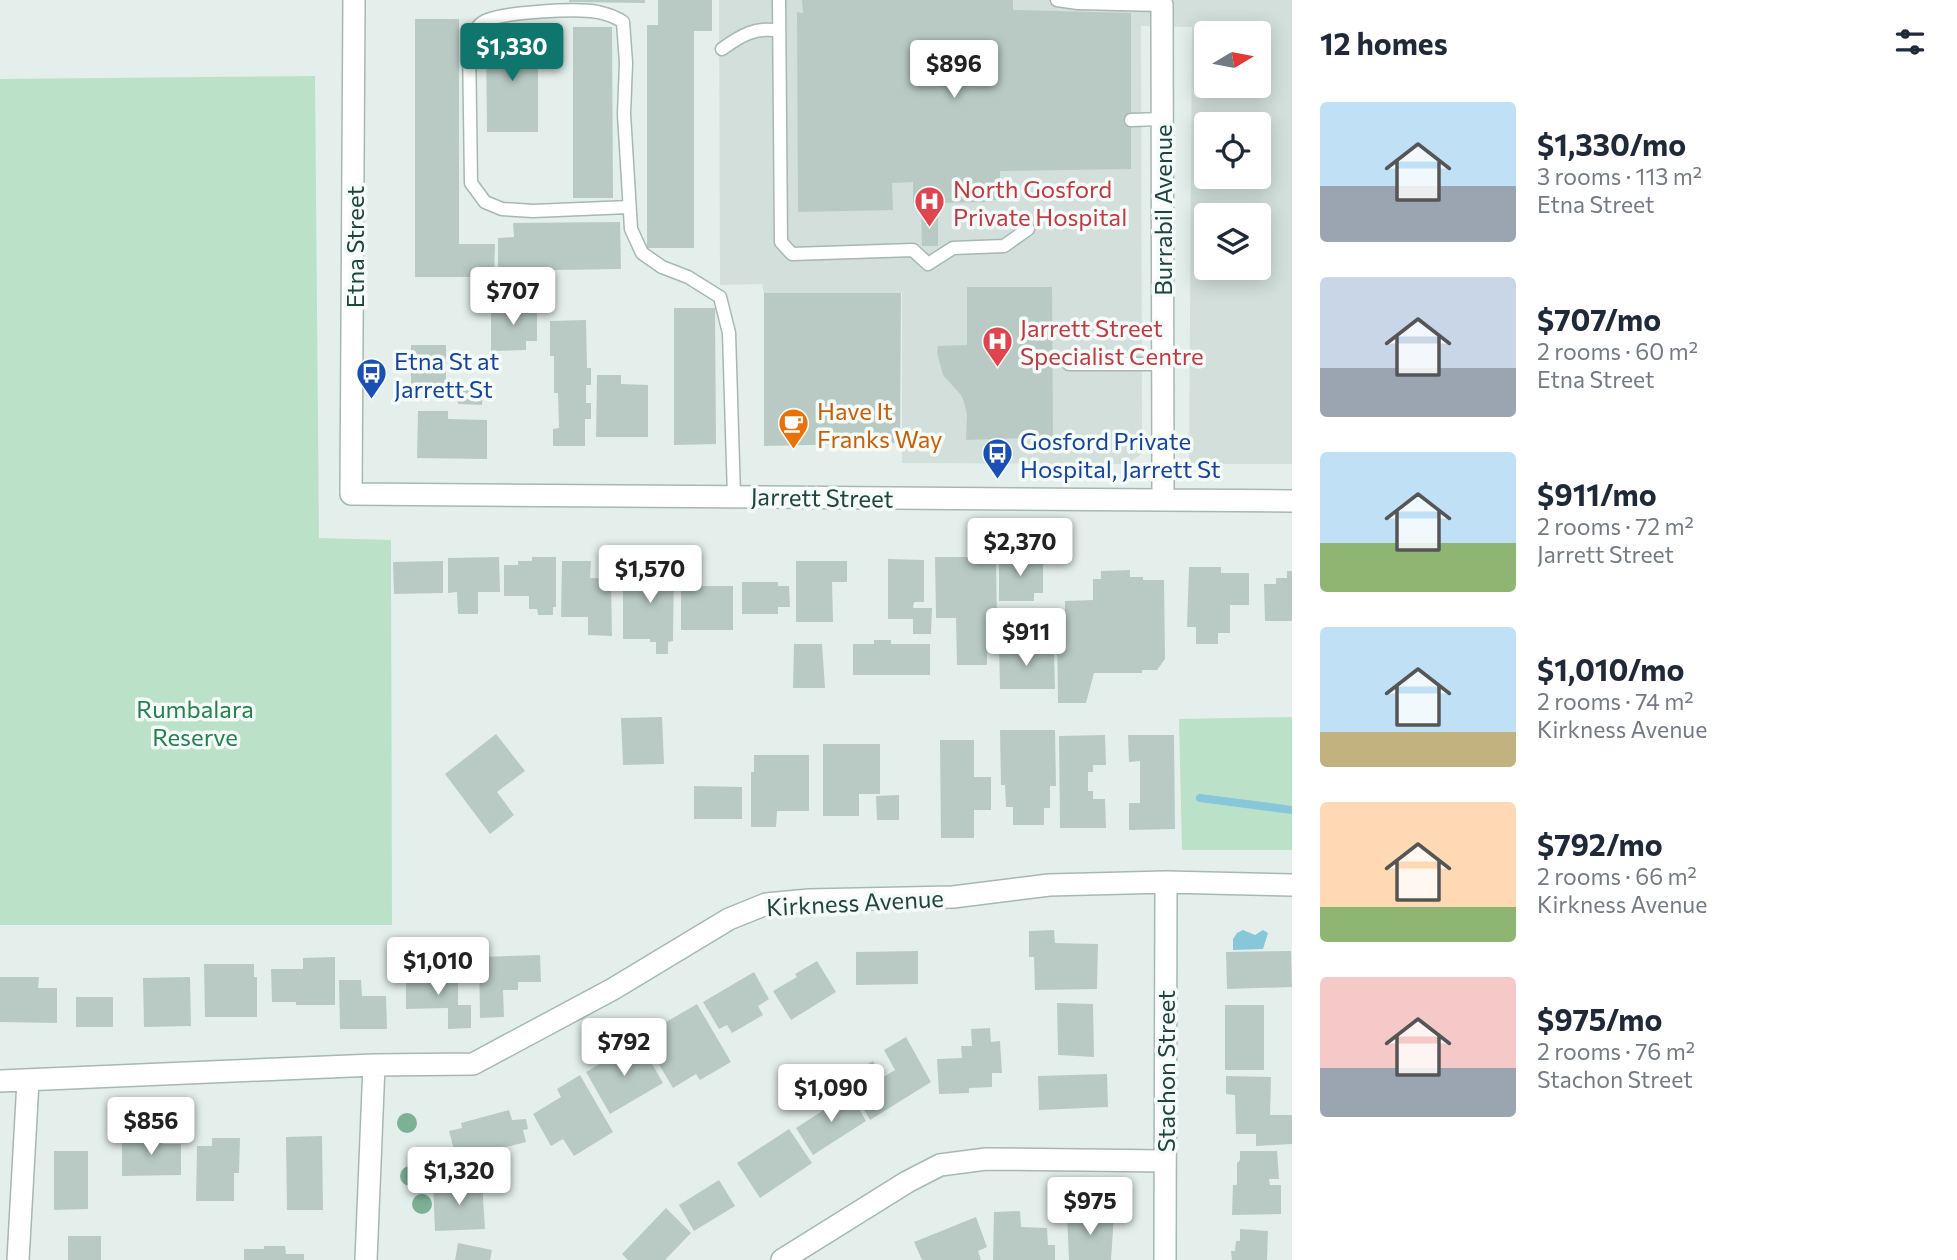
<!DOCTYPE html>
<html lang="en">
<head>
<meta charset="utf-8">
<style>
  :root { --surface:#fff; --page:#f6f6f7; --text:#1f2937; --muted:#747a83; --accent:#0f766e }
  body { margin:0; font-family:Commissioner,sans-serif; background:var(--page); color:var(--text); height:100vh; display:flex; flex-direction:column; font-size:26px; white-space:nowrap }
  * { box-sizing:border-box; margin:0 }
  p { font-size:23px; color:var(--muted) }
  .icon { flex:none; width:38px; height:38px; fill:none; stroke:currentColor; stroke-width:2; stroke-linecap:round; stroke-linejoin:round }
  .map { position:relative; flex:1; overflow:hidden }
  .panel { display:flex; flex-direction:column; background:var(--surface); width:665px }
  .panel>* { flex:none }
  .needle { width:46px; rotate:80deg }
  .buttons { position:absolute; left:1194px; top:21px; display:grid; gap:14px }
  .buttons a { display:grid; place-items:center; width:77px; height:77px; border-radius:7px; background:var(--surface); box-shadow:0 4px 18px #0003; font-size:35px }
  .price { position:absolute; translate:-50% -60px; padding:0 16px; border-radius:7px; background:#fff; color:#222; font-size:23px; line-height:46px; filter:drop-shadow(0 2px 4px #0008) }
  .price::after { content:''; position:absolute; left:50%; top:42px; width:21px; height:16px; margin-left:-10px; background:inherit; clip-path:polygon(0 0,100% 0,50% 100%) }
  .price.current { background:var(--accent); color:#fff }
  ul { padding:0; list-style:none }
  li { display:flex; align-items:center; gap:21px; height:175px; padding:0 28px }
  li span { display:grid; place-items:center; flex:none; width:196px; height:140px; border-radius:7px; color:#555 }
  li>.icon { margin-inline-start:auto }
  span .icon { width:84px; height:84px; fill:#fffc; stroke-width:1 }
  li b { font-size:30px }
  h2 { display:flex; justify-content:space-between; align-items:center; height:84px; padding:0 28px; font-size:30px }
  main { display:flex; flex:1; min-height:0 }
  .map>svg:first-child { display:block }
</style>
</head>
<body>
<main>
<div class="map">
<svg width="1292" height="1260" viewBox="0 0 1292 1260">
  <rect width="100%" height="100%" fill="#e4efeb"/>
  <path fill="#d2dfda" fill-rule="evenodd" d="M719,0h573v464h-103l3,-437 -51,-1 1,428 -16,10 -224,-1v-170h-138l-2,-9 -42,1zM1206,33h52v53h-52zM1206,124h52v53h-52zM1206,215h52v53h-52z"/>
  <path fill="#bbe2c8" d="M315,76l4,462 72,2 1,385h-392v-846z
    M1292,717v133h-110l-3,-131z"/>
  <path fill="#86c7da" d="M1243,930l12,5 8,-5 5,3 -5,16 -30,1v-11l4,-6z"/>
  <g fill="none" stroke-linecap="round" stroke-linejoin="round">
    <path stroke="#86c7da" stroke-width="8" d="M1200,798l92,12"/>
  </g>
  <path fill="#b9cac4" d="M569,0h76v3l-76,-1z
    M658,0h54v31h-18v217h-47v-223h11z
    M802,0h211v10l118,3v156l-131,2v29h-8v2l-54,1v43h-16l-1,-43h-8v-21l-21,1 1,27 -95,2 -1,-200 6,1z
    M415,19h44v225h36l-1,33h-79z
    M573,27h39l1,171h-40z
    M486,35h52v97h-51z
    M620,222l1,47 -123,2v-33l16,-1 -1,-14z
    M967,287h85l1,150 -87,3 1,-25 -3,-13 -3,-7 -18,-20 -6,-22 1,-7 29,-1z
    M764,293h137l-1,150 -136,3z
    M537,305v36h-11v9l-35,1v-45z
    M674,308h41l1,136 -42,1z
    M586,320l1,48h4v17h-5v18h5v16h-6v27h-32v-17l6,-1 -1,-35h-4v-37h-4v-35z
    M411,345h35v49h-35z
    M597,375h24v9l27,1v52h-52z
    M459,390l24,1 -1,14 -24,-1z
    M418,411h30v8l39,1v39l-70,-1z
    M999,556h44v37h-9v8h-35z
    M499,557l1,35h-22v22h-20l-1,-22 -9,1v-35z
    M532,557h24v50h-3v8h-15l-1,-6h-8v-13h-25v-31h14v-4h14z
    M935,557h35v4l26,-1 1,66h-10v39h-30l-1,-47h-20z
    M888,559l36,1v42h-10l-1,6h19l-1,26h-18v-15h-25z
    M647,560h27l-1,81 -5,1v12h-12v-12h-6v-3h-27v-60l13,1v-10l11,1z
    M443,561v32l-49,1 -1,-32z
    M562,561h29l-1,17 21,1 1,57 -24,-1v-18h-27z
    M796,561h51v21h-15l1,40h-37z
    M1189,567h32v6h28v32h-19v28h-12v11h-22v-17h-9z
    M1130,570v7h13v3h21l1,79 -8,11h-15v3h-48l-8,30h-28l-1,-76h8v-26l28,-1v-21h8v-8z
    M1287,571h5v50h-27l-1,-37h12v-6h11z
    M742,582h36v4h11l1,21h-12v7h-36z
    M681,586h52v44h-52z
    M874,640h17v4h39v31h-77v-31h21z
    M794,644h28l3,44h-32z
    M999,644l34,1v6h9v3h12l1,35h-55z
    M662,717l2,47 -41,1 -2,-47z
    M1000,730h55l1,56h-6v22h-6v17h-31v-18h-7l-1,-22h-4z
    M496,734l29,37 -28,21 17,23 -24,19 -45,-60z
    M1105,735l1,30h-13v7h-5v19h5v8h12l1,29h-46l-1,-92z
    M1128,735h46l1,94 -46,1v-27h11v-42l-11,1z
    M940,740h34v37h17v33h-17v28h-33z
    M823,744h57v50h-21v22h-36z
    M754,755h55v56h-32l-1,16h-25v-55h3z
    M694,786l48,1v32h-48z
    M899,795v25h-22l-1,-24z
    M1054,930l1,13 43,1 -1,45 -62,1 -1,-33h-5v-26z
    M918,951v33l-62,1v-33z
    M1291,951l1,36 -65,2 -1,-37z
    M540,955l1,27h-23v8h-15l1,27 -24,1 -1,-61z
    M335,957v48h-39v-3h-24l-1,-33h32v-11z
    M817,961l19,31 -45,28 -18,-29 24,-14 -2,-3z
    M204,964h50v13h3v40h-52z
    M754,972l15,27 -11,7 5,9 -31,18 -5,-8 -8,4 -16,-27z
    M406,974h52v31h13v23l-23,1v-21l-42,1z
    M0,977h39l-1,11h19v35l-57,-1z
    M190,977l1,49 -47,1 -1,-49z
    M339,980h22l1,16h24l1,33h-47z
    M76,997h37v30h-37z
    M1057,1003l36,1 1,53 -36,-2z
    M697,1004l34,58 -31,18 -4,-6 -23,14 -31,-52z
    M1225,1005h39v65h-39z
    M990,1028l1,14 9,-1 2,32h-10v14l-23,1v5l-30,1 -2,-35 25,-1 -1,-12h11l-1,-17z
    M906,1037l25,45 -61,38 -25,-43 28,-16 9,17 13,-8 -11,-20z
    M639,1041l24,42 -53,31 -24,-42z
    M1107,1074l1,33 -69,3 -1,-34z
    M580,1075l33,57 -39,24 -11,-17 -12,7 -18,-32 28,-17 -4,-8z
    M1226,1076l45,1 -1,38h22v29l-36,2v-12h-20l-1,-39 -9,-1z
    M850,1093l16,28 -53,34 -17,-27z
    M509,1110l3,10 14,-1 2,10 -5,1 3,12 -58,15 -1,-3 -11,3 -7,-26 13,-3 -1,-5z
    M789,1129l23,34 -52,35 -23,-35z
    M162,1133v11h19v31l-59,1v-33h16v-9z
    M322,1136l1,74h-36l-1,-73z
    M212,1138h28l-1,35h-5v28h-38l1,-55h15z
    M54,1151h34v58l-34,1z
    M1240,1151h37l2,28h-10l1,6h11v29l-49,1 1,-30h4v-22l3,-3z
    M719,1180l16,26 -41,25 -15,-26z
    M482,1182l3,47 -50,2 -2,-47z
    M666,1208l25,25 -26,27h-37l-6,-6z
    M1020,1211l1,16 26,1 1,17h7v15h-62l1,-48z
    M1114,1215l-3,45h-42l-2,-44z
    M976,1217l11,30 -9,4 3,9h-59l-8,-18z
    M1240,1229l28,2 -1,29h-35l-1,-9h4l1,-10h4z
    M68,1236h33v24h-33z
    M458,1243l34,7 -2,10h-35z
    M264,1246h21l1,8h18v6h-60v-11h20z"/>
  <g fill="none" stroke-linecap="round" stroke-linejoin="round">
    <defs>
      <path id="service" d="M779,0l2,242 11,12 121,-4 15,14 25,-16 51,-2 24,-17
        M1057,0l21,3 84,2v-5
        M722,49c18,-13 34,-23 57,-18
        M1131,120l31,-1
        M629,207l-96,4 -31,-2 -17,-7 -14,-19 -2,-141c4,-8 8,-17 16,-21 18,-9 92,-13 113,-9 9,2 18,5 25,10l3,41 -2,51 7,115 11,24 20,14 26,10 32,20 9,36 5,163
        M1069,364h94"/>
      <path id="minor" d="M354,0l-3,494 941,7
        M1162,5l1,495
        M0,1081l374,-16 99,-1 140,-75 116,-70 37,-15 43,-4 144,-3 96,-12 117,-3 126,3
        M18,1260l10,-179
        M366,1260l8,-195
        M782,1260l125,-78 33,-17 46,-6 179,2
        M1165,1260l1,-378"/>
    </defs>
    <use href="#service" stroke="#a6b8b3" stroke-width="15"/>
    <use href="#minor" stroke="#a6b8b3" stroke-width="24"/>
    <use href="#service" stroke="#fff" stroke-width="12"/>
    <use href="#minor" stroke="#fff" stroke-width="21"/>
  </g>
  <g fill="#7cb195">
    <circle cx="407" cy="1123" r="10"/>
    <circle cx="410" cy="1176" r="10"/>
    <circle cx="422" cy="1204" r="10"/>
  </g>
  <defs>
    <symbol id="hospital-pin" viewBox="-11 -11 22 30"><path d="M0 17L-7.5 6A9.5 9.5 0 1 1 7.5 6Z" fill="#e0444e" stroke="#f5fbf8"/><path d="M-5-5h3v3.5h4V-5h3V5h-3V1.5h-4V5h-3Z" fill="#fff"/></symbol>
    <symbol id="bus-pin" viewBox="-11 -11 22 30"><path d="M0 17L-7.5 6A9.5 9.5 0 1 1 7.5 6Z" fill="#1a4fb4" stroke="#f5fbf8"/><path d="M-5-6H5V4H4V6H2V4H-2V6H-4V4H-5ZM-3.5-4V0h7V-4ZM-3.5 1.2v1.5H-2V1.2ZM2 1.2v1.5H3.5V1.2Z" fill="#fff"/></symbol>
    <symbol id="cafe-pin" viewBox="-11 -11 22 30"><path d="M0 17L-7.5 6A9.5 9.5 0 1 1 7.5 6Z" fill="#e8710a" stroke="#f5fbf8"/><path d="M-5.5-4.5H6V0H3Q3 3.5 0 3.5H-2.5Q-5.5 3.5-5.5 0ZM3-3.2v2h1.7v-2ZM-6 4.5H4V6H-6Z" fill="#fff"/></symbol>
  </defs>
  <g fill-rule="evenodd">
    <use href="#hospital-pin" x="912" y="184" width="35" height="47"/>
    <use href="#hospital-pin" x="980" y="324" width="35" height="47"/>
    <use href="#bus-pin" x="354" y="356" width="35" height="47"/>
    <use href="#cafe-pin" x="776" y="406" width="35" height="47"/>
    <use href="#bus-pin" x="980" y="436" width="35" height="47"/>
  </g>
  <g text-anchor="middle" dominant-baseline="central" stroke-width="7" stroke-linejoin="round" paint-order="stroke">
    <g font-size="24" fill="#be3a42" stroke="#f5fbf8" text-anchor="start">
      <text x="953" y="188">North Gosford<tspan x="953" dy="28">Private Hospital</tspan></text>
      <text x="1020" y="327">Jarrett Street<tspan x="1020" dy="28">Specialist Centre</tspan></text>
    </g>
    <g font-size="24" fill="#21433d" stroke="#f5fbf8">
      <text transform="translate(1162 210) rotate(-90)">Burrabil Avenue</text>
      <text transform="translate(354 247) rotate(-90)">Etna Street</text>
      <text transform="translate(822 497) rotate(1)">Jarrett Street</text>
      <text transform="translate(855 902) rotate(-3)">Kirkness Avenue</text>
      <text transform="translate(1165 1071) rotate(-90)">Stachon Street</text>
    </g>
    <g font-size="24" fill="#164399" stroke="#f5fbf8" text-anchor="start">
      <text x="394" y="360">Etna St at<tspan x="394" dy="28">Jarrett St</tspan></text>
      <text x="1020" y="440">Gosford Private<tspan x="1020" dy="28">Hospital, Jarrett St</tspan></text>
    </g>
    <g font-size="24" fill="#c56008" stroke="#f5fbf8" text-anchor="start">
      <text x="817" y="410">Have It<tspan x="817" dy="28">Franks Way</tspan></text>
    </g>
    <g font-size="24" fill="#267f4f" stroke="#f5fbf8">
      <text x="195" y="708">Rumbalara<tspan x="195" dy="28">Reserve</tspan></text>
    </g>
  </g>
</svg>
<div class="buttons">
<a><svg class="needle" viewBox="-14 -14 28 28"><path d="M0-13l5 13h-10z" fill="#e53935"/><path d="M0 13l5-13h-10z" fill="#747a83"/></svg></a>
<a><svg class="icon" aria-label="locate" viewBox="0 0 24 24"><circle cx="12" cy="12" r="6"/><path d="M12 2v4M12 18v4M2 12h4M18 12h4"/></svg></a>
<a><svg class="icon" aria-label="layers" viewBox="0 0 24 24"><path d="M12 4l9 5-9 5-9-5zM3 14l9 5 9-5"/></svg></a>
</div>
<b class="price current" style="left:512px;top:83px">$1,330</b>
<b class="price" style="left:954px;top:100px">$896</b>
<b class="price" style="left:513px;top:327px">$707</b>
<b class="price" style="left:1020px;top:578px">$2,370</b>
<b class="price" style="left:650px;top:605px">$1,570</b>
<b class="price" style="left:1026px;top:668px">$911</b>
<b class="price" style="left:438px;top:997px">$1,010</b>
<b class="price" style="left:624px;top:1078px">$792</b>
<b class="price" style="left:831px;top:1124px">$1,090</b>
<b class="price" style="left:151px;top:1157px">$856</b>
<b class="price" style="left:459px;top:1207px">$1,320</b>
<b class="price" style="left:1090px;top:1237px">$975</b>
</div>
<section class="panel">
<h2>12 homes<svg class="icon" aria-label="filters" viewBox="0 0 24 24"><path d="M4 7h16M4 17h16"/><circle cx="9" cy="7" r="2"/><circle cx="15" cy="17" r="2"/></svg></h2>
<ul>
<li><span style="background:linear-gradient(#bfe0f5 60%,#9aa5b1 0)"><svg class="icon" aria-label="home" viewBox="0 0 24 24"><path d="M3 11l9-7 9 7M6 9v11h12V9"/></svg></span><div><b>$1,330/mo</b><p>3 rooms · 113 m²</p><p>Etna Street</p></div></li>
<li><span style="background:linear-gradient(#c9d6e8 65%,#9aa5b1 0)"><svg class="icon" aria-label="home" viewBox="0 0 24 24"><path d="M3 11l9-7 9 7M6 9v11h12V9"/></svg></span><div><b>$707/mo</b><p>2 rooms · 60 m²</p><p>Etna Street</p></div></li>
<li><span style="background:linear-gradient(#bfe0f5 65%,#8fb573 0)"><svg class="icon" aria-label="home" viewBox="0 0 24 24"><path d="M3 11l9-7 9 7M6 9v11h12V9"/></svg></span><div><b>$911/mo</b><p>2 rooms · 72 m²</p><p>Jarrett Street</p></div></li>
<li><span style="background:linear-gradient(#bfe0f5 75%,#c2b280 0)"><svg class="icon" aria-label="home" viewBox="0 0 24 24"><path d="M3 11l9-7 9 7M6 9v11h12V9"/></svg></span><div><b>$1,010/mo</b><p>2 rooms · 74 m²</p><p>Kirkness Avenue</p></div></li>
<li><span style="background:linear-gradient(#ffd9b3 75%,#8fb573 0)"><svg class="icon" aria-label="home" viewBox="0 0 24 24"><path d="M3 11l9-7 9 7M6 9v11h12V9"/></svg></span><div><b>$792/mo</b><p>2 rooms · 66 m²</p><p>Kirkness Avenue</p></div></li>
<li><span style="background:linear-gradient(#f6c9c9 65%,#9aa5b1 0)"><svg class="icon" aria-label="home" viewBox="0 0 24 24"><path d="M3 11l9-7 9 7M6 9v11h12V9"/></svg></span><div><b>$975/mo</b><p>2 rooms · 76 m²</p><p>Stachon Street</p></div></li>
</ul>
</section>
</main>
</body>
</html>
